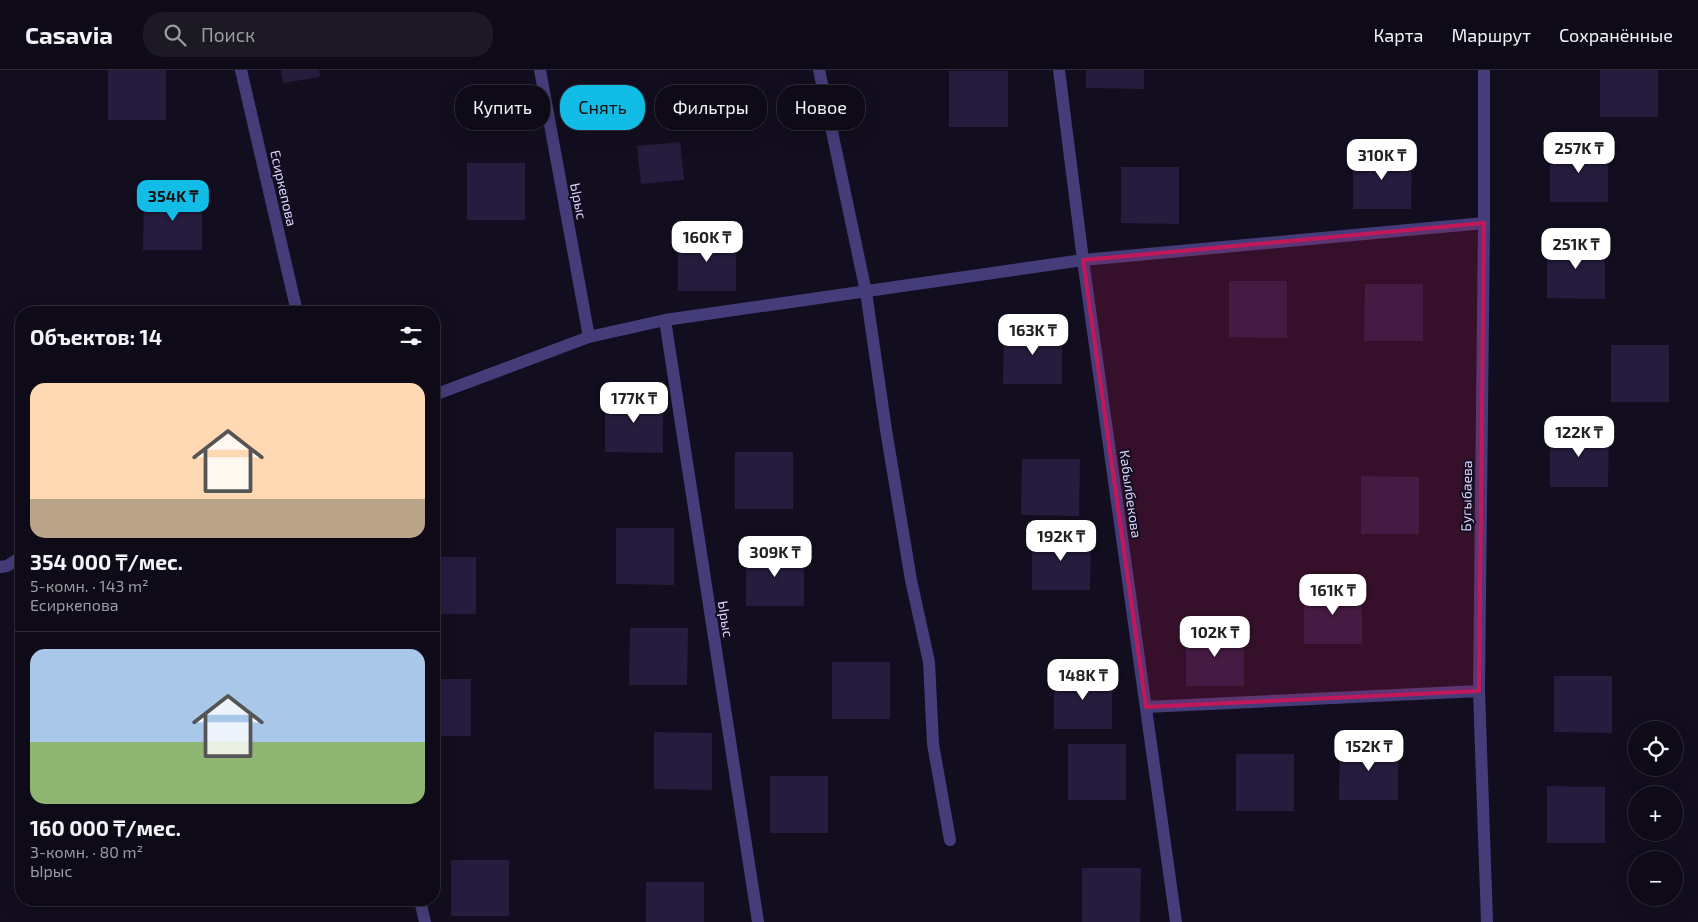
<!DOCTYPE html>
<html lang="ru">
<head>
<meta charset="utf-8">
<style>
  :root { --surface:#0e0a17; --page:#1c1824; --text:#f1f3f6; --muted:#9b9aa1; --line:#2e2b36; --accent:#11bde6 }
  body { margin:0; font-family:"Exo 2",sans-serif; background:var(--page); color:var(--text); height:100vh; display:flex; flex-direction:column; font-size:19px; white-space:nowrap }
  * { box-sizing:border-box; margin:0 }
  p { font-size:16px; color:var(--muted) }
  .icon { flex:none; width:28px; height:28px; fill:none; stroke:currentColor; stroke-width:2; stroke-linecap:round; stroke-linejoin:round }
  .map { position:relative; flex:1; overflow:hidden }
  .side { position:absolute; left:15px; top:236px; width:425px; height:600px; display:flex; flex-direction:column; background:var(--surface); border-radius:20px; box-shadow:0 5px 20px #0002,0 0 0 1px var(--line) }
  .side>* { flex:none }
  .guide { position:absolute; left:455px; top:15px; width:475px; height:45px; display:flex; gap:10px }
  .buttons { position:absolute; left:1628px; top:651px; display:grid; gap:10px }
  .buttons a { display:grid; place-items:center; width:55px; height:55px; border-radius:50%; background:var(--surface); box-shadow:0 5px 20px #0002,0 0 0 1px var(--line); font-size:25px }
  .price { position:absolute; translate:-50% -42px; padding:0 11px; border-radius:10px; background:#fff; color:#222; font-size:16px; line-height:32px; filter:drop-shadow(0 1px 2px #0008) }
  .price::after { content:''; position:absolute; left:50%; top:30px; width:15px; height:11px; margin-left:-8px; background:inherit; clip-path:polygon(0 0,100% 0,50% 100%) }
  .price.on { background:var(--accent); color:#111 }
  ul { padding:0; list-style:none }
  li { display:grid; align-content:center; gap:10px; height:265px; padding:0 15px }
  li+li { border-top:1px solid var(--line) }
  li span { display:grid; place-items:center; height:155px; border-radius:15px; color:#555 }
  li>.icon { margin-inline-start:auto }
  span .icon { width:90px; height:90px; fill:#fffc; stroke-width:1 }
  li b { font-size:21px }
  h2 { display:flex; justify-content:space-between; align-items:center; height:60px; padding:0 15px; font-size:21px }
  .pill { padding:0 18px; border-radius:20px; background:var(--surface); box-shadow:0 5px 20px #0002,0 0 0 1px var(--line); font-size:18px; line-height:45px }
  .pill.on { background:var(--accent); color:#111 }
  header { display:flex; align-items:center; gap:30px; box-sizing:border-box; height:70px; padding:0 25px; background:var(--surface); border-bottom:1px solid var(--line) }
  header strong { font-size:24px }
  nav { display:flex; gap:28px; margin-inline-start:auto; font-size:18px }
  .search { width:350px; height:45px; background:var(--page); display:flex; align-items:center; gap:12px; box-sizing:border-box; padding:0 18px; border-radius:20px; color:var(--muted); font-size:19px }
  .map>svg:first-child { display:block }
</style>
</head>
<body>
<header>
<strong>Casavia</strong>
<div class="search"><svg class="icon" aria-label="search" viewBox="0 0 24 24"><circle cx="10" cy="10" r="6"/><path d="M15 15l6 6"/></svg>Поиск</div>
<nav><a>Карта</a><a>Маршрут</a><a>Сохранённые</a></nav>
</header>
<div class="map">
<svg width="1698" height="852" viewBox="0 0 1698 852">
  <rect width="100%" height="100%" fill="#130e1f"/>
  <path fill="#261c3e" d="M108,0h58v50h-58z
    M281,0h38l1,7 -37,6z
    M1086,0h58v19l-58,-1z
    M1600,0h58v47h-58z
    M949,1h59v56h-59z
    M680,72l4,38 -43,4 -4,-38z
    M1550,75l58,1v56h-58z
    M1353,83h59l-1,56h-58z
    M467,93h58v57h-58z
    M1121,97h58v57l-58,-1z
    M144,123h58v57h-59z
    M678,164l58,1v56h-58z
    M1547,172h58v57l-58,-1z
    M1229,211h58v57l-58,-1z
    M1365,214h58v57h-59z
    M1004,257h58v57h-59z
    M1611,275h58v57h-58z
    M605,325l58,1v57l-58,-1z
    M1550,360h59l-1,57h-58z
    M735,382h58v57h-58z
    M1022,389h58l-1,57 -58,-1z
    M1361,406l58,1v57h-58z
    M616,458h58v57l-58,-1z
    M1032,464h59l-1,56h-58z
    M746,479h58v57h-58z
    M434,487h42v57h-42z
    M1304,517h58v57h-58z
    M630,558h58l-1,57h-58z
    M1186,560h58v56h-58z
    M832,592h58v57h-58z
    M1054,602h58v57h-58z
    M1554,606h58v57l-58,-1z
    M434,609h37v57h-37z
    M654,662l58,1v57l-58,-1z
    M1068,674h58v56h-58z
    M1340,674h58v56h-59z
    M1236,684h58v57h-58z
    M770,706h58v57h-58z
    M1547,716l58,1v56h-58z
    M451,790h58v56h-58z
    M1082,798h59l-1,54h-58z
    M646,812h58v40h-58z"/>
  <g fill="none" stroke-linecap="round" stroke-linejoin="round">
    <path stroke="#453d7a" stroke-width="12" d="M241,0l56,242
      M540,0l49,267
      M819,0l47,222 20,138 25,150 18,82 4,82 17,96
      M1059,0l24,190 93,662
      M1484,0v153l-5,468 8,231
      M665,250l93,602
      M434,325l155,-58 76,-17 418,-60 401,-37
      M0,497l7,-1 14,-9
      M1146,637l333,-16
      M420,830l5,22"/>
  </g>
  <path fill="#c2185b" fill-opacity="0.2" stroke="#c2185b" stroke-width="4" stroke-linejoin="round" d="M1484,153l-5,468 -333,16 -63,-447z"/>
  <g text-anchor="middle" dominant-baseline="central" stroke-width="4" stroke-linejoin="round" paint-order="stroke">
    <g font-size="14" fill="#d9d0fb" stroke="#130e1f">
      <text transform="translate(284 118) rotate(77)">Есиркепова</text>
      <text transform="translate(579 131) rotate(79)">Ырыс</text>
      <text transform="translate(1131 424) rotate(82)">Кабылбекова</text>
      <text transform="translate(1466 426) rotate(-89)">Бугыбаева</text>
      <text transform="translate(726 549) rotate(81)">Ырыс</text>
    </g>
  </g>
</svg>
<div class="buttons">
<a><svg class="icon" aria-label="locate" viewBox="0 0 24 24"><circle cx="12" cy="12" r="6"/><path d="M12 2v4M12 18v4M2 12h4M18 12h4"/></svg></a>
<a>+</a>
<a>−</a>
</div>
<b class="price" style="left:1579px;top:104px">257K ₸</b>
<b class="price" style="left:1382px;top:111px">310K ₸</b>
<b class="price on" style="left:173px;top:152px">354K ₸</b>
<b class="price" style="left:707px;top:193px">160K ₸</b>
<b class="price" style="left:1576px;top:200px">251K ₸</b>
<b class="price" style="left:1033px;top:286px">163K ₸</b>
<b class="price" style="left:634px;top:354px">177K ₸</b>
<b class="price" style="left:1579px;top:388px">122K ₸</b>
<b class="price" style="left:1061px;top:492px">192K ₸</b>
<b class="price" style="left:775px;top:508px">309K ₸</b>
<b class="price" style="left:1333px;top:546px">161K ₸</b>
<b class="price" style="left:1215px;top:588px">102K ₸</b>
<b class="price" style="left:1083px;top:631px">148K ₸</b>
<b class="price" style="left:1369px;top:702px">152K ₸</b>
<div class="guide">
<a class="pill">Купить</a>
<a class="pill on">Снять</a>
<a class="pill">Фильтры</a>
<a class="pill">Новое</a>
</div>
<section class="side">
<h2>Объектов: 14<svg class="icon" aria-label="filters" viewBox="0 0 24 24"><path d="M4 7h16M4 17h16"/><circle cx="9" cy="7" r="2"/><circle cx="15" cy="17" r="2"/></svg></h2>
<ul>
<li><span style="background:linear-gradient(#ffd9b3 75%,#b9a48a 0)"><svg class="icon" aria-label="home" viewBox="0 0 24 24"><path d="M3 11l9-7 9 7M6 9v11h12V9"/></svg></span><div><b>354 000 ₸/мес.</b><p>5-комн. · 143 m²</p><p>Есиркепова</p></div></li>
<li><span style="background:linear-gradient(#a9c7e8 60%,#8fb573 0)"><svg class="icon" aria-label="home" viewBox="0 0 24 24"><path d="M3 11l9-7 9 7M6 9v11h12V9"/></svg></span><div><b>160 000 ₸/мес.</b><p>3-комн. · 80 m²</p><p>Ырыс</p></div></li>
</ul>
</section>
</div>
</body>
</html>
